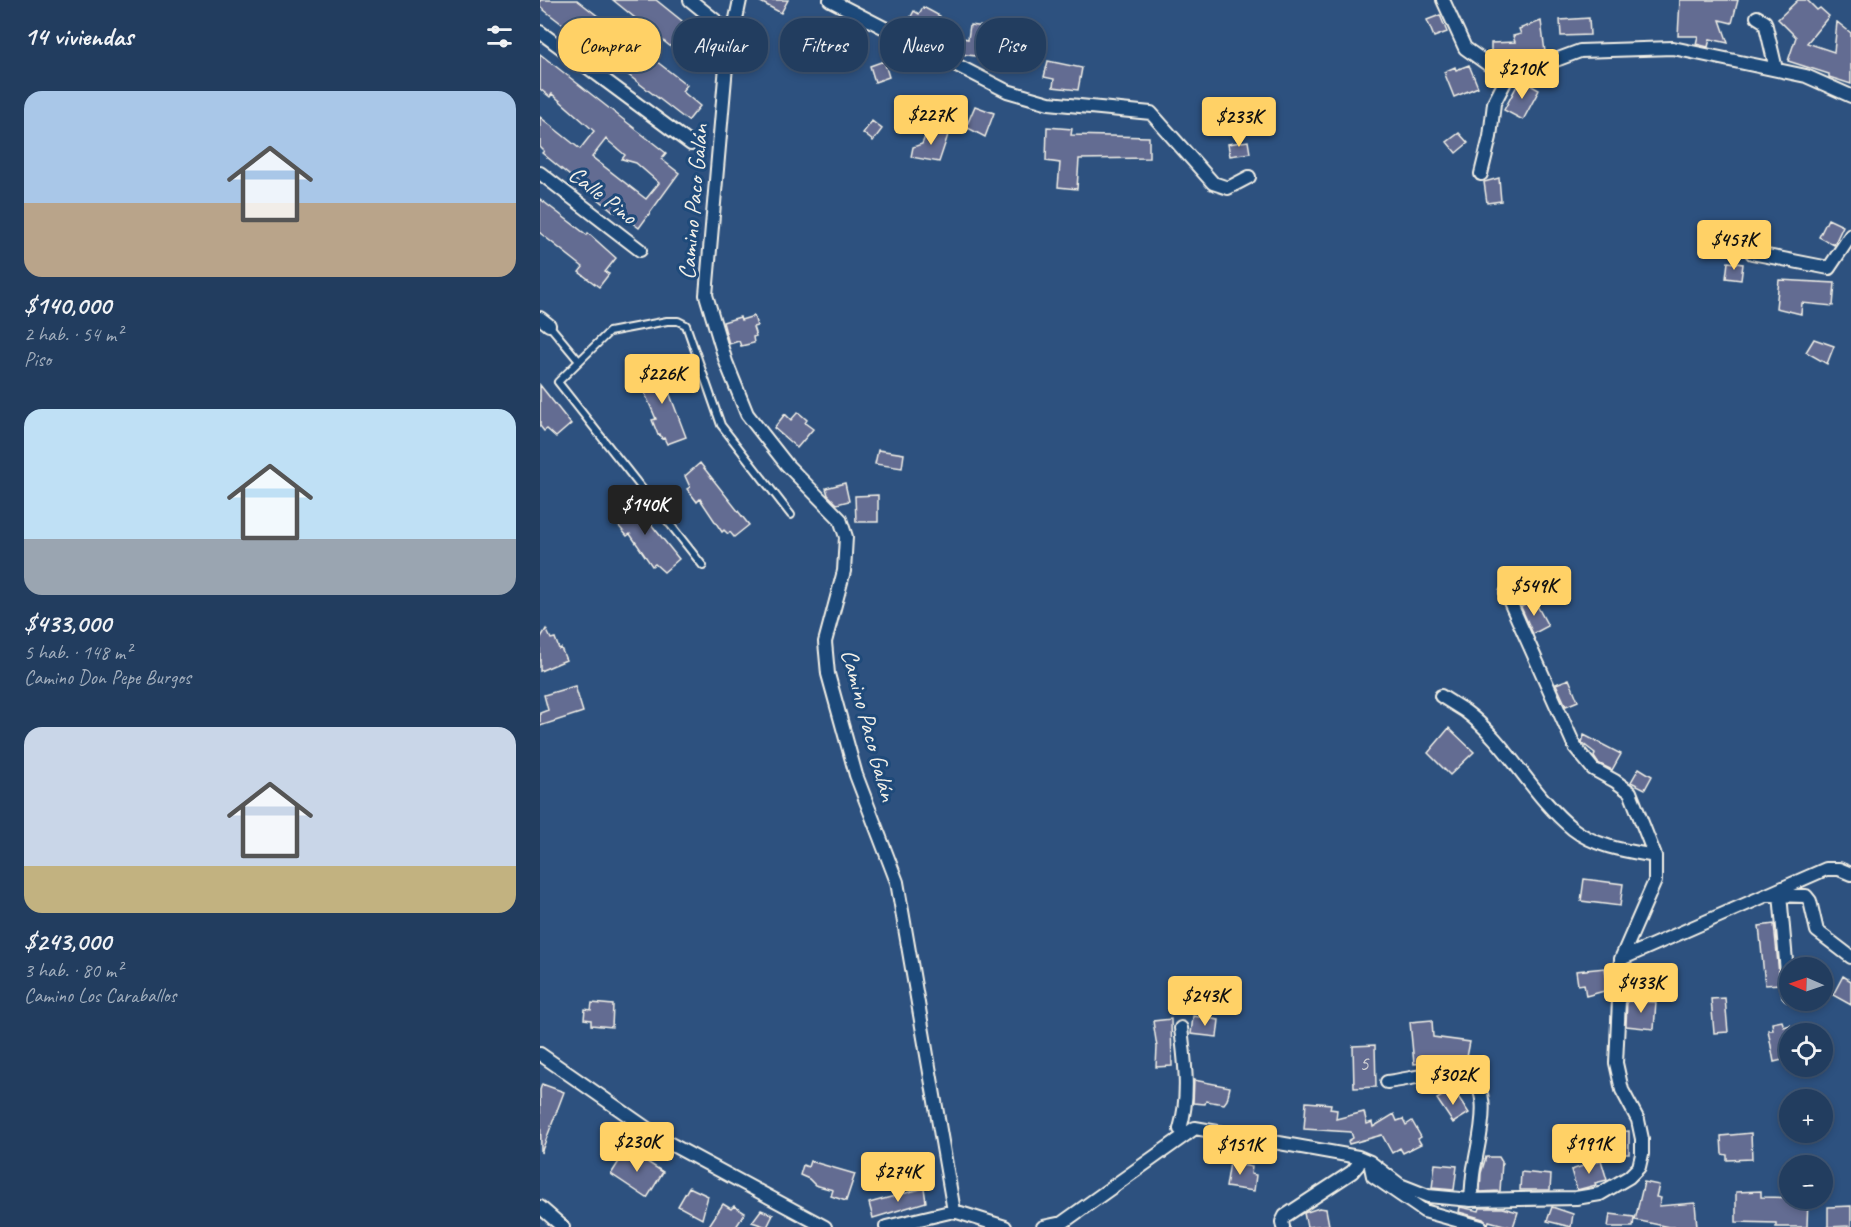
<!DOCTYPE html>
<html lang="es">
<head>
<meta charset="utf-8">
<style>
  :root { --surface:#223d5f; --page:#2e4868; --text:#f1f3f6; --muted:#a2aebd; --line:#3f5674; --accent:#ffd166 }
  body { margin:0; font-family:Caveat,sans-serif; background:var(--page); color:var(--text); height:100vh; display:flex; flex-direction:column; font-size:22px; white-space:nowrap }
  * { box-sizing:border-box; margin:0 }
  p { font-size:20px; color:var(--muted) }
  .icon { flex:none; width:33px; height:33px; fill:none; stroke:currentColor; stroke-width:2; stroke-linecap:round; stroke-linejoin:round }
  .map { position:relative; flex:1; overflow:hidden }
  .sheet { display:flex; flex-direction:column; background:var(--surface); width:540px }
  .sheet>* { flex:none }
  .hud { position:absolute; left:18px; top:18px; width:570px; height:54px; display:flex; gap:12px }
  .needle { width:39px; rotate:272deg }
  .tools { position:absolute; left:1239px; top:957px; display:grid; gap:12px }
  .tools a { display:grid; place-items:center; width:54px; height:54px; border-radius:50%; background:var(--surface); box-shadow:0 3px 9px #0003,0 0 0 2px var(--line); font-size:30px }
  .price { position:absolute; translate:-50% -51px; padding:0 14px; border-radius:6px; background:var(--accent); color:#111; font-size:20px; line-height:39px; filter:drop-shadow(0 2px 3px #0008) }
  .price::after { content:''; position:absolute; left:50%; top:36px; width:18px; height:14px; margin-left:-9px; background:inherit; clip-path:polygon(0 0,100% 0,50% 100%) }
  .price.active { background:#222; color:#fff }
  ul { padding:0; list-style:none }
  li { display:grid; align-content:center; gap:12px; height:318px; padding:0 24px }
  li span { display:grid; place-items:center; height:186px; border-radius:18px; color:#555 }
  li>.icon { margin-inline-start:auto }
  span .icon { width:108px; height:108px; fill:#fffc; stroke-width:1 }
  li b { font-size:26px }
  h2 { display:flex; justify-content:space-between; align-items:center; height:72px; padding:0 24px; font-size:26px }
  .chip { padding:0 21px; border-radius:24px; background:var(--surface); box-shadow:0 3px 9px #0003,0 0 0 2px var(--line); font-size:21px; line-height:54px }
  .chip.active { background:var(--accent); color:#111 }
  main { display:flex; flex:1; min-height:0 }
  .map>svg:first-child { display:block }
</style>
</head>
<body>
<main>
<section class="sheet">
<h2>14 viviendas<svg class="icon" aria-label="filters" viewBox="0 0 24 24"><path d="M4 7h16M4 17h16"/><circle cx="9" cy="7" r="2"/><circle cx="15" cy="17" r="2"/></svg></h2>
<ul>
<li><span style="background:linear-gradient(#a9c7e8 60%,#b9a48a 0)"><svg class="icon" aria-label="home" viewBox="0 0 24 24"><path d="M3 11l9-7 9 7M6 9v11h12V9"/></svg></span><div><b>$140,000</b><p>2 hab. · 54 m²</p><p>Piso</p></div></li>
<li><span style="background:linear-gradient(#bfe0f5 70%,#9aa5b1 0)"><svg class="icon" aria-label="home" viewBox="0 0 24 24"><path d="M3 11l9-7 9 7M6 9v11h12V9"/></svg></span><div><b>$433,000</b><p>5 hab. · 148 m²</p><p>Camino Don Pepe Burgos</p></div></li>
<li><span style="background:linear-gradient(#c9d6e8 75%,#c2b280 0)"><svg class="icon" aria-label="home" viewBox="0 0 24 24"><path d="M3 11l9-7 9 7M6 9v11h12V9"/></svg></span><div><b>$243,000</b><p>3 hab. · 80 m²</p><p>Camino Los Caraballos</p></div></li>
</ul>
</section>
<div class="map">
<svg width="1311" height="1227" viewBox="0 0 1311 1227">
  <rect width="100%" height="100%" fill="#2d517f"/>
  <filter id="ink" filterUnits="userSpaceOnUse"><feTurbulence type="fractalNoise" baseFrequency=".0167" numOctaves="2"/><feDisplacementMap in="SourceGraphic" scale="12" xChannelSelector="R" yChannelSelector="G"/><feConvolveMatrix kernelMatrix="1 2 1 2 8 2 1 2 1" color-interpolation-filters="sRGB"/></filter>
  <g filter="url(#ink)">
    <path fill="#646c92" stroke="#f4f1e8" stroke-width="1.5" fill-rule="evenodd" d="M0,0h37l110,85 -5,6 18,15 -12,15 -144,-111 -4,-4z
      M73,0h43l56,45 -4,25 -8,-6 -3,4z
      M217,0h31l-7,13z
      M1140,0h58l-6,23 -12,-3 8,23 -18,-4 -2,8 -12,-3 2,-8h-20z
      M1258,0h9l10,10 3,-2 9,8 -22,27 27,9 3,-30 14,11v51l-22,-7v-3l-41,-13 8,-24 -18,-18z
      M383,7l17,9 -10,22 -24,-12 8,-15 5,3z
      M900,15l7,17 -13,5 -7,-17z
      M1049,18l1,17 -29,1 -1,-16z
      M1001,21l4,31 -38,9h-9l-7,-4v-14l24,-1 -2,-6 8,-2 -2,-5z
      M430,25l23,3 -4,30 -28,-4 2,-16 5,1z
      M0,54l126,99 -5,6 18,14 -40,55 -20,-15 -6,-2 -71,-58 2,-2 -4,-4v-30l40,32 14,-18 -42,-37 -2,3 -10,-8zM66,139l19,16 -3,4 14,4 23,20 -13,16 -54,-42z
      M344,61l5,16 -14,5 -5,-16z
      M508,61l34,7 -4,22 -25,-3 1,-8 -10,-2z
      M929,65l9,22 -24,10 -10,-25 11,-5 1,3z
      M983,81l16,9 -16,30 -19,-10 15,-28z
      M435,106l19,7 -9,24 -19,-10z
      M332,121l10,8 -9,12 -10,-8z
      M389,127l19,8 -9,27 -28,-5 2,-10 9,-3z
      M507,127l25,2 -1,6 78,2v21l-70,1 -2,30 -19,-2 2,-24 -14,-2z
      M919,133l9,10 -12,10 -9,-11z
      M708,141l2,12 -20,3 -2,-12z
      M959,178l2,23 -14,2 -3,-21z
      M0,199l47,36 1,-2 28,25 -11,14 4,2 -10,13 -20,-15 4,-5 -43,-34z
      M1288,219l15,7 -9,19 -15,-8z
      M1188,262l15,2 -2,16 -15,-2z
      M1239,280l56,3 -2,23 -31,-3 -1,11 -25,-6z
      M214,316l3,10 -4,1 3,9 -3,1 1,6 -13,3 -2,-5 -10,3 -6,-22 17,-5 1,3z
      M1274,339l20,7 -7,18 -21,-12z
      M118,363l28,74 -19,7 -3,-6 -2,1 -2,-5 -2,1 -6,-15 4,-1 -16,-37 3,-1 -1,-12z
      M0,385l31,39 -15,13 -9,-8 -3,2 -4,-5z
      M258,412l9,8 -2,3 8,6 -16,19 -23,-20 11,-14 6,6z
      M338,450l26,4 -2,14 -27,-4z
      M160,463l49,62 -15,12 -4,-5 -2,2 -4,-4 -2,2 -22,-33 -3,3 -10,-13 3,-2 -5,-11z
      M305,483l4,18 -12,3 -9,-9 -2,-7z
      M338,495v27h-22l-1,-26z
      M90,498l49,61 -15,13 -9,-8 -3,2 -22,-32 -3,2 -10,-12 3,-2 -5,-12z
      M994,600l14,26 -15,8 -12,-27z
      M6,629l5,10 4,-1 4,11 2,-1 5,12 -26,11v-32z
      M1029,679l9,22 -12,5 -10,-22z
      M35,686l8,26 -43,14v-13l8,-3 -4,-15z
      M909,728l25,24 -24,23 -22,-22z
      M1044,735l37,19 -9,16 -14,-7 -4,-6 1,-4 -13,-10z
      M1099,768l13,8 -7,13 -14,-7z
      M1044,879l39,5 -3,22 -39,-5z
      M1234,924l6,60 -15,1 -6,-59z
      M1065,968l3,22 -22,6 -2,-12 -6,1 -2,-14z
      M1303,976l8,5v24l-18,-10z
      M1185,998l3,34 -14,1 -3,-34z
      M1087,1001l29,1 -2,27 -28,-3z
      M52,1003l21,2 -1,22 -21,-2v-5l-7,-1 1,-10 6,1z
      M653,1016l26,4 -2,17 -26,-3z
      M631,1019l1,47 -16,1 1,-20 -4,-26z
      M892,1020l1,17 37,5 -5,25 -31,-5 -20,2 -4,-42z
      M1242,1021l2,6 6,-2v33l-16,4 -6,-32h5l-1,-7z
      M835,1045l1,42 -22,1 -1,-42z
      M654,1080l36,7 -3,13 -3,4 -18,-3 -1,3 -12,-1z
      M2,1084l22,8 -23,61 -1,-63z
      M913,1089l16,24 -16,10 -16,-24z
      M766,1102l25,2 -1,5 7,1 -1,9 28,-7 3,12 5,-2 1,5 21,-13 3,7 6,-2 3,6 6,-4 9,16 -3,2 3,5 -18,9 -3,-5 -8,5 -10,-18 -33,9 -1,-3 5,-3 -2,-6 -47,-3z
      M1089,1131v23h-14v-22z
      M1211,1133l1,26 -25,1v-5l-5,-1 -1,-18z
      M87,1149l36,23 -16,26 -36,-24z
      M691,1156l11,2 -1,7 11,2 -1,7 5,1 -2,16 -28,-4z
      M946,1157h13l3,5 -2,29 -20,1 1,-19z
      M1061,1160l6,20 -12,3 1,2 -19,5 -6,-20z
      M270,1161l45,13 -9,27 -15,-5 2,-6 -18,-5 -6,-6 -9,-4 3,-10 5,2z
      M895,1164l22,2 -3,24 -22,-2z
      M981,1172l30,3 -1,15h-30z
      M1104,1182l15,3 -3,12 5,1 -2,8 36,-3 2,24h-28l-34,-7z
      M149,1187l19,9 -6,23 -24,-13z
      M384,1188l2,14 -53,16 -4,-15z
      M1221,1191v6l47,1 -1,29h-31v-4l-40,-1v-30z
      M183,1204l8,5 3,-3 11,7 -9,14h-28z
      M1311,1206v20l-23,1v-20z
      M920,1207l19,4 1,-3h23l15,4 -5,15h-2l-22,-6 -1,3 -5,-5 -24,-7z
      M1012,1207l21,7 -2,13 -24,-6z
      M779,1208l7,1 3,16 -22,2 -3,-14z
      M221,1210l12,5 -6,12 -15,-5z
      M1070,1214l24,3 -1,10h-25z"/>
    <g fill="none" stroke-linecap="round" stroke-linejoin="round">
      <defs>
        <path id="service" d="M9,325l30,36
          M163,566l-145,-184 51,-50 58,-11h11l8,4 35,100 70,90"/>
        <path id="minor" d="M150,0l26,21
          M200,0l-14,66 -20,229 20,67 21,52 40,51 53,54 6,18 -2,34 -19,71 3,32 28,101 41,107 57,329
          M290,0l177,91 42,12 102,10 62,70 15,5 21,-11
          M903,0l22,48 42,30
          M1217,17l8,5 11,47
          M0,32l151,112
          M0,173l100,77
          M941,174l9,-37 4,-34 13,-25 73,-27 93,-3 133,28 45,20
          M1212,253l77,15 22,-33
          M0,318l9,7
          M901,696c8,5 16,10 24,15 43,32 66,84 108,118 23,18 54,22 82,27
          M1240,894l9,101
          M1230,895l36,1 4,5 7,30 34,26
          M1081,959l205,-90h13l12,5
          M641,1028c4,35 9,67 -1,101l7,5
          M0,1054l125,87 160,86
          M847,1082c18,-2 52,-11 69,-9 42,4 23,64 19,90 -3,12 -3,25 -4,37
          M830,1162l3,14 51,35 57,16
          M0,1207l23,20
          M346,1227l68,-16 51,16
          M503,1227l19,-4 133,-95 163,29 12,5 30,23 28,11 43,4 105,-2 24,-4 29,-17 10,-10 3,-13v-15l-4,-19 -16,-30 -6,-27 5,-104 34,-78v-25l-25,-64 -15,-11 -22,-12 -18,-22 -69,-154
          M743,1227l-1,-5 3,-6 67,-44 6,-7v-8"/>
      </defs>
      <use href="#service" stroke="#f4f1e8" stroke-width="10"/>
      <use href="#minor" stroke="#f4f1e8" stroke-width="16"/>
      <use href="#service" stroke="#1f4a7a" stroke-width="6"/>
      <use href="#minor" stroke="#1f4a7a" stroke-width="12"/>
    </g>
  </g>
  <g text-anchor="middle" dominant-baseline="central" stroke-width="6" stroke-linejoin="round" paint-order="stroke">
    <g font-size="21" fill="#d0d0d2">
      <text x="824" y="1063">5</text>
    </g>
    <g font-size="24" fill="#f4f1e8" stroke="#1f4a7a">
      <text transform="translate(63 195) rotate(38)">Calle Pino</text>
      <text transform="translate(153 202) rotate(-85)">Camino Paco Galán</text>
      <text transform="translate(329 725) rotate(75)">Camino Paco Galán</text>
    </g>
  </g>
</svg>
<div class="tools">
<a><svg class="needle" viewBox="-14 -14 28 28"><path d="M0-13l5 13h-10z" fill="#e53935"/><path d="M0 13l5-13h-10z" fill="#a2aebd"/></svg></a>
<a><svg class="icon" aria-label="locate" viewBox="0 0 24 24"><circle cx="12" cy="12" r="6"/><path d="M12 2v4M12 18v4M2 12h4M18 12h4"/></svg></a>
<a>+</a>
<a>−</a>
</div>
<b class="price" style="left:982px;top:100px">$210K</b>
<b class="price" style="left:391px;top:146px">$227K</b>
<b class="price" style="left:699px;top:148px">$233K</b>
<b class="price" style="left:1194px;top:271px">$457K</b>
<b class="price" style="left:122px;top:405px">$226K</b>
<b class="price active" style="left:105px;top:536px">$140K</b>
<b class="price" style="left:994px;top:617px">$549K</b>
<b class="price" style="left:1101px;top:1014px">$433K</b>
<b class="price" style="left:665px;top:1027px">$243K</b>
<b class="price" style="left:913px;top:1106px">$302K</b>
<b class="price" style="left:97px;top:1173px">$230K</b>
<b class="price" style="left:1049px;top:1175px">$191K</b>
<b class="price" style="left:700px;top:1176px">$151K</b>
<b class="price" style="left:358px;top:1203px">$274K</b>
<div class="hud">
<a class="chip active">Comprar</a>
<a class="chip">Alquilar</a>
<a class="chip">Filtros</a>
<a class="chip">Nuevo</a>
<a class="chip">Piso</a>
</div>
</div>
</main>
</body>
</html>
